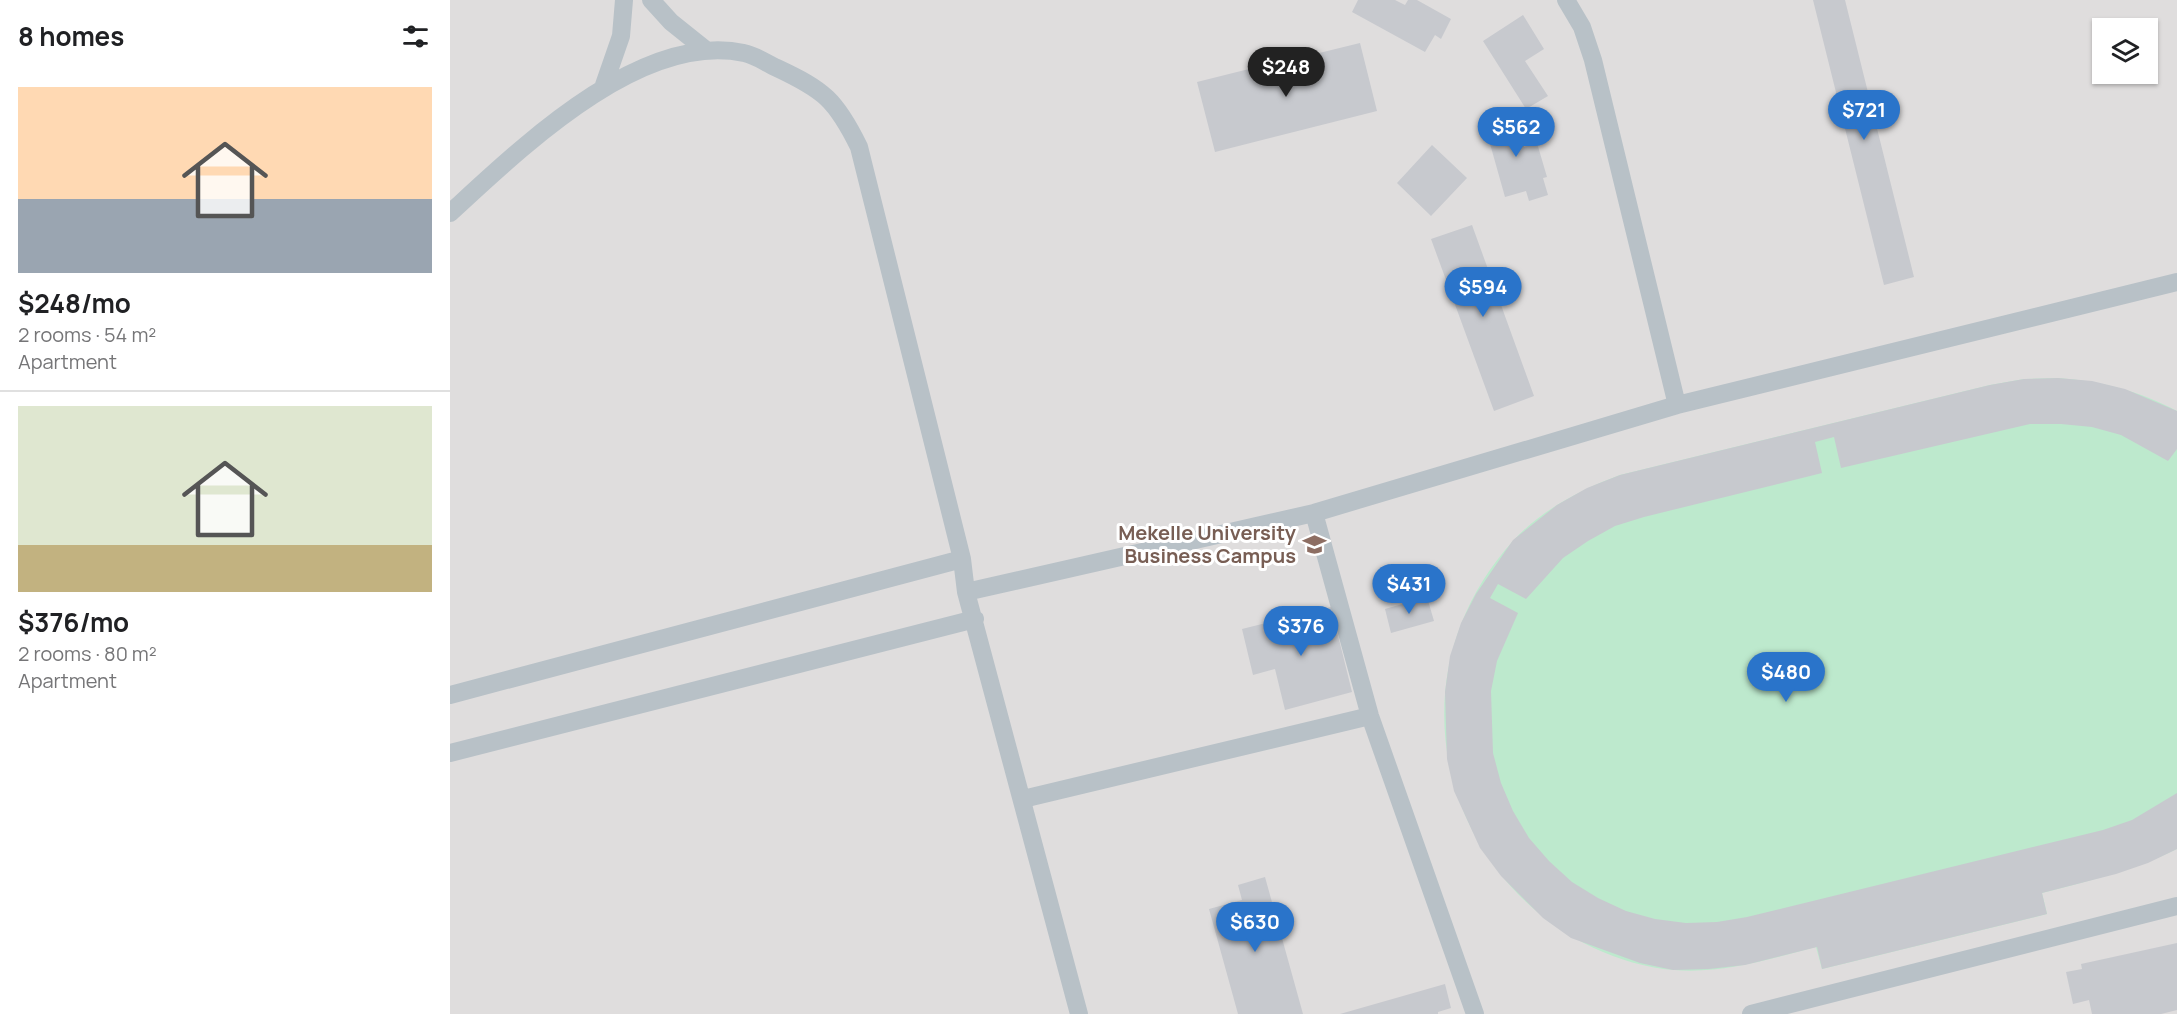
<!DOCTYPE html>
<html lang="en">
<head>
<meta charset="utf-8">
<style>
  :root { --surface:#fff; --page:#f2f2f2; --text:#202124; --muted:#757577; --line:#e0e0e0; --accent:#2a74ca }
  body { margin:0; font-family:Manrope,sans-serif; background:var(--page); color:var(--text); height:100vh; display:flex; flex-direction:column; font-size:22px; white-space:nowrap }
  * { box-sizing:border-box; margin:0 }
  p { font-size:20px; color:var(--muted) }
  .icon { flex:none; width:33px; height:33px; fill:none; stroke:currentColor; stroke-width:2; stroke-linecap:round; stroke-linejoin:round }
  .map { position:relative; flex:1; overflow:hidden }
  .sheet { display:flex; flex-direction:column; background:var(--surface); width:450px }
  .sheet>* { flex:none }
  .controls { position:absolute; left:1642px; top:18px; display:grid; gap:12px }
  .controls a { display:grid; place-items:center; width:66px; height:66px; border-radius:0px; background:var(--surface); box-shadow:0 2px 4px #0004; font-size:30px }
  .price { position:absolute; translate:-50% -51px; padding:0 14px; border-radius:21px; background:var(--accent); color:#fff; font-size:20px; line-height:39px; filter:drop-shadow(0 2px 3px #0008) }
  .price::after { content:''; position:absolute; left:50%; top:36px; width:18px; height:14px; margin-left:-9px; background:inherit; clip-path:polygon(0 0,100% 0,50% 100%) }
  .price.current { background:#222; color:#fff }
  ul { padding:0; list-style:none }
  li { display:grid; align-content:center; gap:12px; height:318px; padding:0 18px }
  li+li { border-top:2px solid var(--line) }
  li span { display:grid; place-items:center; height:186px; border-radius:0px; color:#555 }
  li>.icon { margin-inline-start:auto }
  span .icon { width:108px; height:108px; fill:#fffc; stroke-width:1 }
  li b { font-size:26px }
  h2 { display:flex; justify-content:space-between; align-items:center; height:72px; padding:0 18px; font-size:26px }
  main { display:flex; flex:1; min-height:0 }
  .map>svg:first-child { display:block }
</style>
</head>
<body>
<main>
<section class="sheet">
<h2>8 homes<svg class="icon" aria-label="filters" viewBox="0 0 24 24"><path d="M4 7h16M4 17h16"/><circle cx="9" cy="7" r="2"/><circle cx="15" cy="17" r="2"/></svg></h2>
<ul>
<li><span style="background:linear-gradient(#ffd9b3 60%,#9aa5b1 0)"><svg class="icon" aria-label="home" viewBox="0 0 24 24"><path d="M3 11l9-7 9 7M6 9v11h12V9"/></svg></span><div><b>$248/mo</b><p>2 rooms · 54 m²</p><p>Apartment</p></div></li>
<li><span style="background:linear-gradient(#dfe7d0 75%,#c2b280 0)"><svg class="icon" aria-label="home" viewBox="0 0 24 24"><path d="M3 11l9-7 9 7M6 9v11h12V9"/></svg></span><div><b>$376/mo</b><p>2 rooms · 80 m²</p><p>Apartment</p></div></li>
</ul>
</section>
<div class="map">
<svg width="1727" height="1014" viewBox="0 0 1727 1014">
  <rect width="100%" height="100%" fill="#eeecec"/>
  <path fill="#dfdddd" fill-rule="evenodd" d="M0,0h1727v1014h-1727zM1653,28h45v46h-45z"/>
  <path fill="#bde9cd" d="M1608,378c43,3 81,13 119,33v438c-43,21 -88,32 -135,44l5,21 -225,55 -6,-22c-46,12 -94,27 -142,23 -59,-5 -116,-35 -156,-76 -96,-100 -99,-250 -5,-353 28,-31 69,-52 107,-66l370,-90 34,-6z"/>
  <path fill="#c7c9ce" d="M908,0h37l10,5 3,-5h9l34,19 -10,20 -6,-4 -10,17 -73,-40z
    M1363,0h32l69,277 -30,8z
    M1073,15l21,34 -19,12 23,35 -22,13 -43,-68z
    M910,43l17,68 -162,41 -18,-70 96,-24 6,24 14,-3 -6,-23z
    M1064,111l10,36 13,-4 10,34 -4,1 5,17 -19,6 -3,-10 -21,6 -22,-78z
    M982,145l35,33 -36,38 -34,-33z
    M1022,225l62,171 -40,15 -63,-172z
    M1608,378l34,3 33,8 52,22v38l-9,12 -47,-26 -29,-8 -31,-3h-31l-189,44 -7,-31 -19,5 7,31 -178,44 -29,9 -27,15 -25,17 -37,41 -28,-15 -8,14 28,15 -21,48 -6,30 2,62 8,30 12,28 16,27 20,23 23,21 26,16 28,13 29,8 31,4 31,-1 30,-5 356,-87 29,-10 45,-27v56l-29,14 -32,11 -74,19 5,21 -225,55 -5,-22 -72,18 -36,4 -36,1 -33,-7 -69,-25 -28,-20 -42,-42 -21,-28 -26,-57 -7,-32 -2,-67 5,-36 11,-33 15,-29 37,-54 44,-35 30,-17 33,-13 370,-90 34,-6z
    M977,597l7,24 -43,12 -6,-24z
    M881,607l21,85 -67,18 -10,-41 -22,6 -11,-46z
    M815,877l38,137h-65l-29,-105 33,-9 -4,-15z
    M1727,943v67l-16,4h-69l-3,-14 -16,4 -7,-32 16,-3 -1,-5z
    M995,984l6,24 -13,4v2h-98z"/>
  <g fill="none" stroke-linecap="round" stroke-linejoin="round">
    <path stroke="#b8c1c7" stroke-width="18" d="M201,0l20,22 35,28
      M1116,0l16,27 11,33 84,345
      M154,85l17,-49 3,-36
      M0,213c70,-64 190,-182 294,-160 11,2 22,10 33,15 47,22 59,32 82,79l103,412 4,33 113,422
      M864,513l56,203 105,298
      M516,592l348,-79 363,-108 500,-123
      M0,695l512,-136
      M0,753l525,-134
      M573,799l347,-83
      M1301,1014l426,-108"/>
  </g>
  <defs>
    <symbol id="university-bare" viewBox="-9 -9 18 18"><path d="M0-5L7-2L0 1L-7-2ZM-4 1L0 2.5L4 1V4Q0 6-4 4Z" fill="#8d6e63" stroke="#fff" stroke-width="2.5" paint-order="stroke"/></symbol>
  </defs>
  <g fill-rule="evenodd">
    <use href="#university-bare" x="848" y="528" width="33" height="33"/>
  </g>
  <g text-anchor="middle" dominant-baseline="central" stroke-width="6" stroke-linejoin="round" paint-order="stroke">
    <g font-size="20" font-weight="bold" fill="#785e54" stroke="#fff" text-anchor="end">
      <text x="846" y="532">Mekelle University<tspan x="846" dy="23">Business Campus</tspan></text>
    </g>
  </g>
</svg>
<div class="controls">
<a><svg class="icon" aria-label="layers" viewBox="0 0 24 24"><path d="M12 4l9 5-9 5-9-5zM3 14l9 5 9-5"/></svg></a>
</div>
<b class="price current" style="left:836px;top:98px">$248</b>
<b class="price" style="left:1414px;top:141px">$721</b>
<b class="price" style="left:1066px;top:158px">$562</b>
<b class="price" style="left:1033px;top:318px">$594</b>
<b class="price" style="left:959px;top:615px">$431</b>
<b class="price" style="left:851px;top:657px">$376</b>
<b class="price" style="left:1336px;top:703px">$480</b>
<b class="price" style="left:805px;top:953px">$630</b>
</div>
</main>
</body>
</html>
